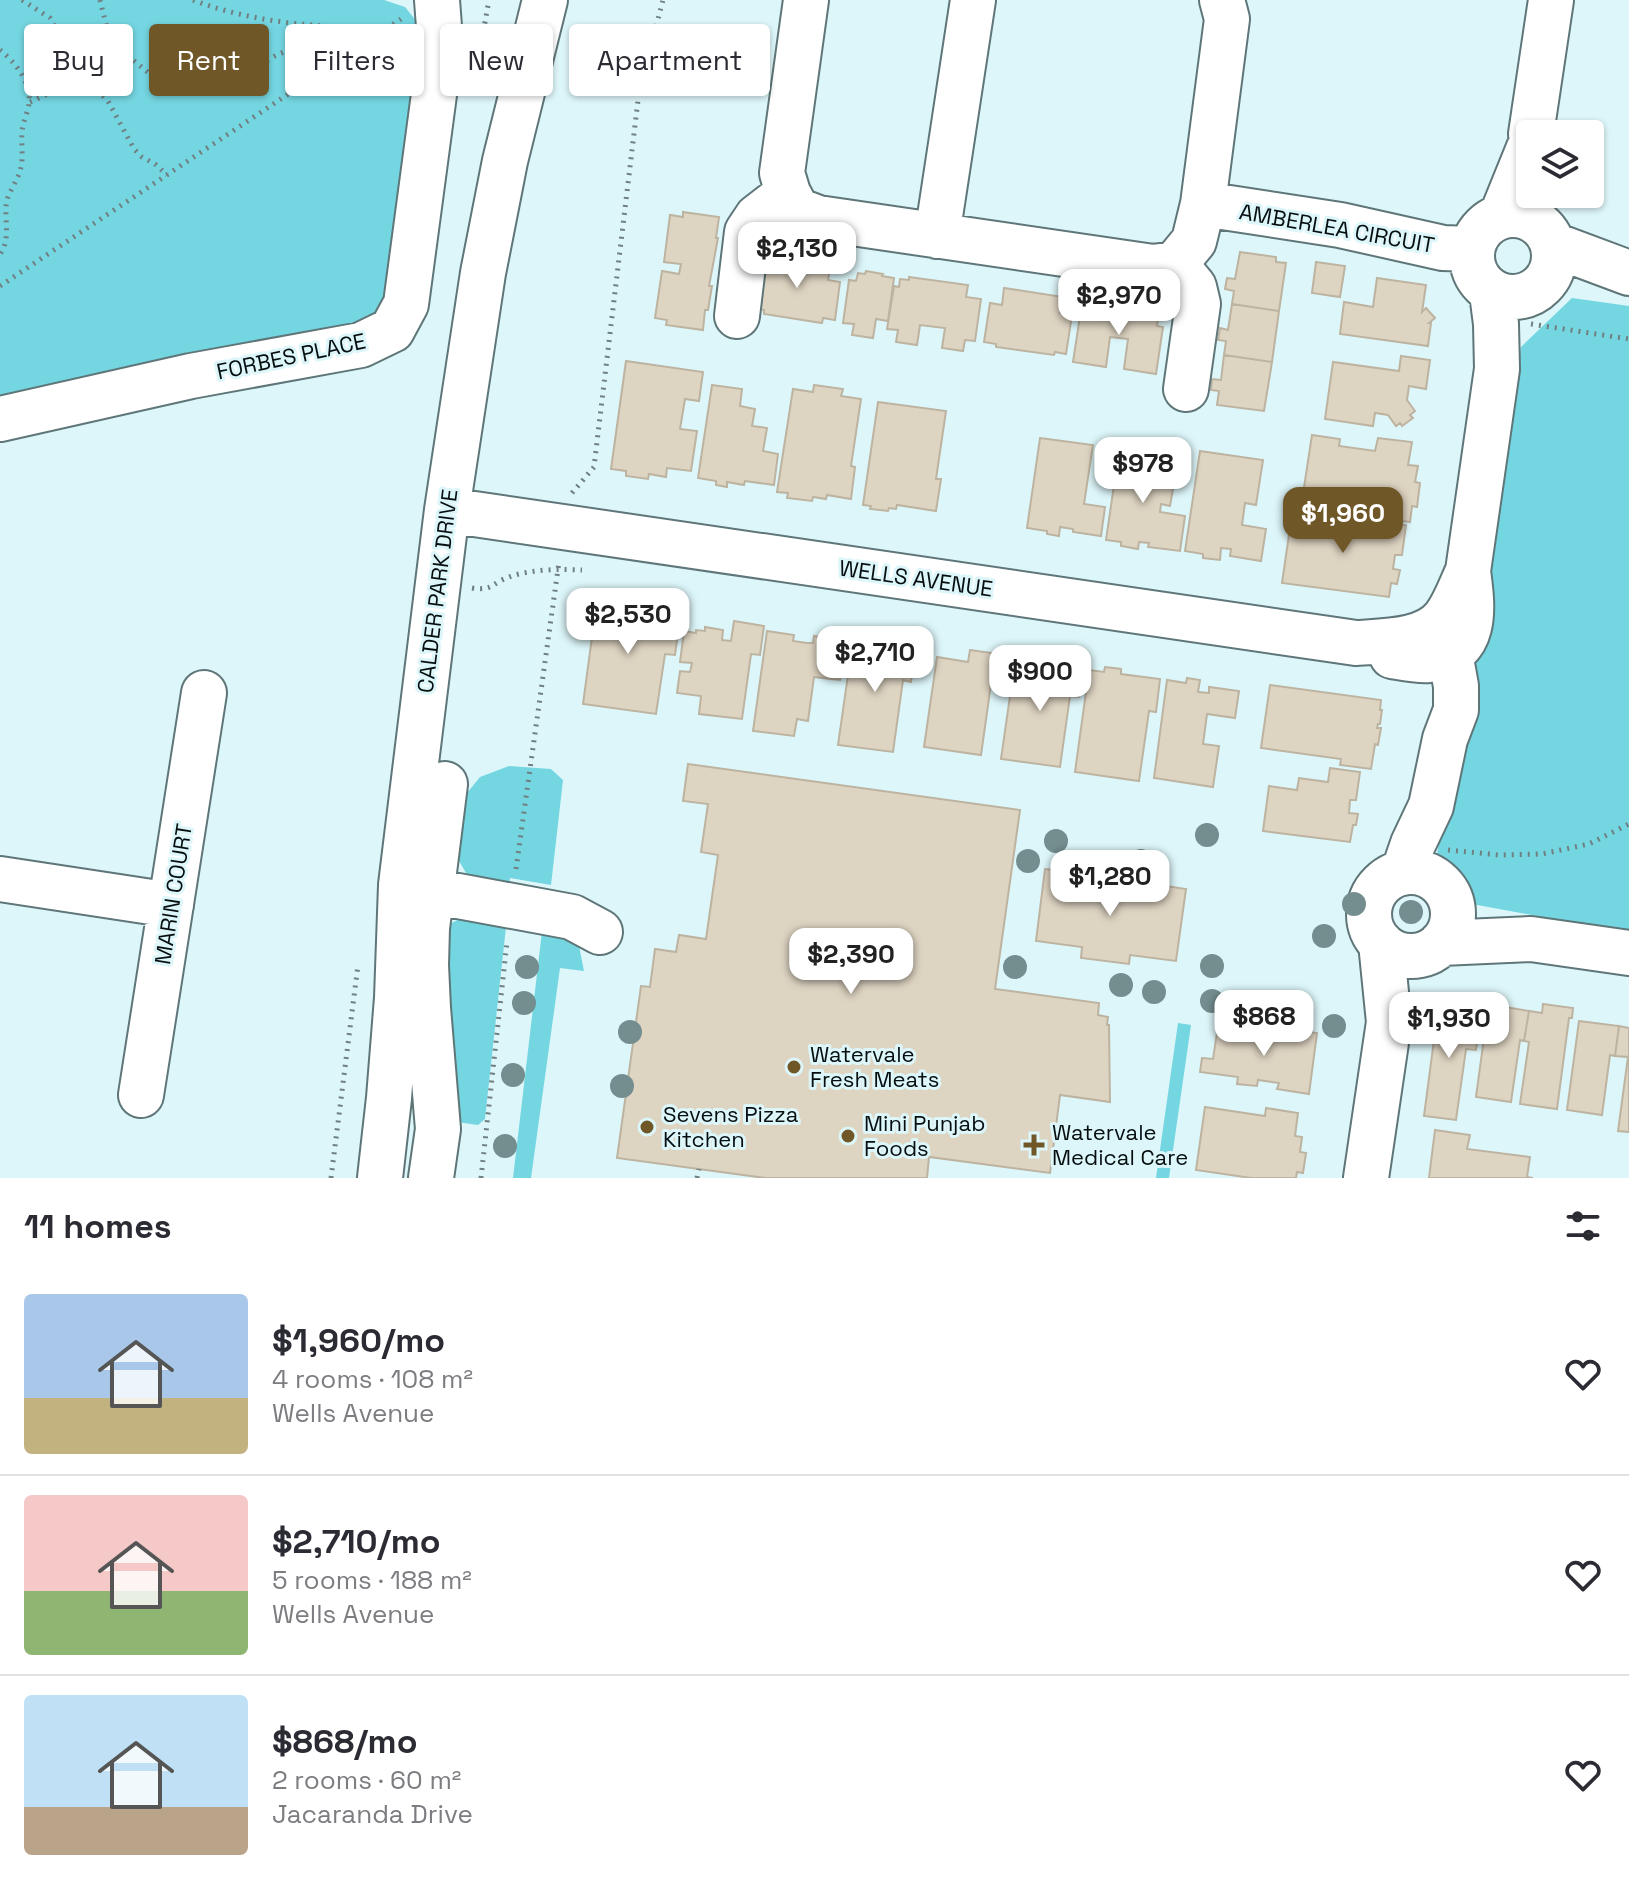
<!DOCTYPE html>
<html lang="en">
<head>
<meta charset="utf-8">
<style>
  :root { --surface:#fff; --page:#f7f7f7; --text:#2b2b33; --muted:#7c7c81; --line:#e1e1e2; --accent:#705728 }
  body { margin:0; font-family:"Space Grotesk",sans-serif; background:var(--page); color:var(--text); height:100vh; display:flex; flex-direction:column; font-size:30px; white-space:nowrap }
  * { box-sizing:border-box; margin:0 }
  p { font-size:26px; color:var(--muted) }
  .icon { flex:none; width:44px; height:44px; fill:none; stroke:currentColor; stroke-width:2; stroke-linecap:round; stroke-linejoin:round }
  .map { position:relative; height:1178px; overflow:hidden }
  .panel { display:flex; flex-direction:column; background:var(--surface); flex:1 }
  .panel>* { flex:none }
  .hud { position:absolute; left:24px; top:24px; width:800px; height:72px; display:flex; gap:16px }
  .controls { position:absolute; left:1516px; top:120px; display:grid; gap:16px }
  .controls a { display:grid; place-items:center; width:88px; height:88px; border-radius:8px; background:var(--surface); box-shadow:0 2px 6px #0004; font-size:40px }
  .price { position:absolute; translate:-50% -68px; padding:0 18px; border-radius:16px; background:#fff; color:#222; font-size:26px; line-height:52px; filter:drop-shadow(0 2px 4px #0008) }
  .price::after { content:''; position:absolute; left:50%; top:48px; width:24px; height:18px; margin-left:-12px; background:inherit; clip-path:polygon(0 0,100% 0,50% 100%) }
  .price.current { background:var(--accent); color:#fff }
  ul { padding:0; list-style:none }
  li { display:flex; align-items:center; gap:24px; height:200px; padding:0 24px }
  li+li { border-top:2px solid var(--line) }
  li span { display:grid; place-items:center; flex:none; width:224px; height:160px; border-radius:8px; color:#555 }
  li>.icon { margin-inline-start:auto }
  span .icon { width:96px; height:96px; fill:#fffc; stroke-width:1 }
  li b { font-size:34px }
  h2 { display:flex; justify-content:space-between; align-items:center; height:96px; padding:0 24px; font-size:34px }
  .pill { padding:0 28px; border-radius:8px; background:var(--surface); box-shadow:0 2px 6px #0004; font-size:28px; line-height:72px }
  .pill.current { background:var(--accent); color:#fff }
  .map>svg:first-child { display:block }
</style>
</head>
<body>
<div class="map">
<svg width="1629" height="1178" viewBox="0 0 1629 1178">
  <rect width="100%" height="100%" fill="#ddf6f9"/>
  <path fill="#74d6e1" d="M0,0h384l21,7 17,21 -34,276 -18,25 -370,84z
    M1572,298l57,8v627l-157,-29 -36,-44 85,-513z
    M509,766l42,3 12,11 -12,105 -41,-7 -1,10 -31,-8 -12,-7 -15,-26 5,-34 11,-20 13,-16z
    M461,918h46l-22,201 -7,6 -21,-3 -13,-190 6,-8z
    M543,923l35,18 6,30 -24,-3 -29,210h-18z
    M1178,1023l13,2 -22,153h-13z"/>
  <path fill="#ded4c2" stroke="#bdb3a1" stroke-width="2" d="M683,212l36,5 -3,21h2l-9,48h3l-4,24h-3l-2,20 -37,-5 1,-5 -12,-2 7,-47 17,3 2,-10 -17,-2 6,-47 13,2z
    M1240,252l36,5v5l10,1 -7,48 -47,-7 2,-13 -9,-2 2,-11 8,1z
    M772,256l59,8 -3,16 12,2 -5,38 -12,-2 -1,5 -58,-9v-4l-11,-2 5,-38 12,2z
    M1316,262l29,4 -5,31 -28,-4z
    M866,271l17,3 -1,2 12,2 -6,43 -12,-2 -3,19 -21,-3 2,-11 -11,-1 6,-43 7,1 2,-8 7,1z
    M909,277l59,8 -2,12 15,2 -6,42 -10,-1 -2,11 -21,-3 3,-20 -25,-3 -3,20 -21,-3 2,-12 -11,-1 7,-43 5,1 1,-8 9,1z
    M1377,278l49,7 -4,27 4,-4 9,10 -6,5h2l-3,23 -88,-12 4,-32 29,5z
    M1004,288l59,9 -3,16 12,2 -6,39 -11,-2 -1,3 -58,-8v-3l-12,-2 6,-39 12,2z
    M1088,303l71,10 -2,13 6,1 -7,47 -32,-5 4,-30 -18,-2 -4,30 -33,-5 7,-46h6z
    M1232,304l47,7 -7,51 -48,-7 2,-14 -8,-1 2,-12 8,2z
    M1224,355l48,7 -8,49 -47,-6 2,-14 -8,-1 1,-11 9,1z
    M1401,356l29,4 -4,29 -17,-3 -2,14 8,11 -5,4 3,3 -11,8 -2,-3 -4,3 -8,-11 -13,-2 -2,13 -48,-7 8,-57 66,9z
    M626,361l77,11 -4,29 -14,-2 -5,30 17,2 -6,40 -24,-3 -1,9 -17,-3 -1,5 -22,-3v-5l-15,-2z
    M712,385l30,4 -2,17 15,3 -3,17 15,2 -4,23 15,3 -4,31 -29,-4 -1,4 -17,-3v5l-11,-2v-4l-18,-3z
    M814,385l29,4 -2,7 20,3 -10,67 4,1 -4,32 -24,-4 -1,4 -13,-2 -1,4 -25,-3 1,-5 -11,-1 16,-103 20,3z
    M878,402l68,9 -10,68h5l-5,32 -39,-6 -1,4 -7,-1 -1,3 -18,-2 1,-3 -8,-1z
    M1312,435l28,4 -1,7 36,5 3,-13 34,4 -4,23 10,1 -3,16 5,1 -3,24 -5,-1 -2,16 -109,-15z
    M1040,438l53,7 -9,59 21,3 -4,29 -28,-4v-3l-13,-2 -1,9 -12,-2v-3l-20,-3z
    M1119,451l48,7 -3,23 10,2 -4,23 -9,-2 -1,8 25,4 -5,35 -32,-4 1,-4 -10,-1 -1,7 -17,-3v-4l-15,-2z
    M1200,451l63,9 -7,45 -11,-2 -3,22 24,4 -5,32 -31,-5 1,-7 -10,-1 -1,12 -17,-2v-4l-18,-3z
    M1292,514l84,12 1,-5 29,4 -4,30h-7l-2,14 7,1 -3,14 -6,-1 -2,14 -107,-14z
    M618,598l19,3v5l16,2v6l27,4 -5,37 -10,-1 -9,60 -73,-10 14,-104 20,3z
    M734,621l30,5 -4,29 -9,-1 -9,65 -43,-5 2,-18 -24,-3 3,-22 10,1 2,-9 -12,-1 4,-31 12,2v-3l9,1v-4l18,3 -1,10 9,1z
    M767,631l27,4 -1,6 14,2h6l1,-7 31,5 -5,39 -26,-3 -6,44 -11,-2 -3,17 -41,-5z
    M876,635l17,2 -2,11 24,3 -4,31 -8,-2 -10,72 -55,-7 14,-98 9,2 2,-12 13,2z
    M970,650l36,5 -4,31 -11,-2 -10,71 -57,-8 13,-90 31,5z
    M1047,661l37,5 -5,31 -9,-1 -10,71 -59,-8 13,-91 31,4z
    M1105,667l16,2v5l39,5 -4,33 -7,-1 -10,70 -64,-9 14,-102 15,2z
    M1187,678l13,2 -2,12 11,1v-6l30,4 -4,27 -28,-4 -4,30 16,2 -6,41 -59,-9 13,-98 19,3z
    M1270,685l111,15 -1,10h2l-2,14h-2l-1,4h4l-3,17 -3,-1 -4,25 -31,-4 1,-6 -80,-11z
    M688,764l332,46 -25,179 104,14 -1,12 10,2 -1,8h2l1,77 -50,-7 -10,78 -121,-16 -2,21h-162l-148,-20 24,-172 9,1 5,-38 21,3 3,-17 27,4 12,-84 -17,-3 7,-48 -25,-3z
    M1330,768l30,4 -4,28h-6l-1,13 9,1 -2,11h-3l-3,17 -87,-11 6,-45 28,4 2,-12 29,4z
    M1045,869l47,6 -1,9 48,7v-9l47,7 -10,72 -46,-6 -1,9 -48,-6 1,-11 -46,-6z
    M1439,1002l22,3 -1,7h5v3l15,2 -4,33 -10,-1 -10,71 -32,-4z
    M1543,1004l30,4 -1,10h-3l-12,91 -37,-5 9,-62 -5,-1 5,-30 13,2z
    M1505,1007l24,4 -5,30 -4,-1 -9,62 -35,-5 12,-89 17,3z
    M1579,1021l40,5 -4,30 -5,-1 -8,60 -35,-5z
    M1218,1026l68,10 2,-7 29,4 -8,61 -32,-5 2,-6 -21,-3 -1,6 -20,-2 1,-7 -38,-5 2,-14 11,1z
    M1619,1026l10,2v104l-11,-1 10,-74 -13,-1z
    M1205,1107l60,9 1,-8 32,5 -3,23 7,1 -2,15 6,1 -3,20 -6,-1 -1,6h-45l-55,-8z
    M1435,1130l35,5 -3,14 63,8 -3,20 6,1h-104z"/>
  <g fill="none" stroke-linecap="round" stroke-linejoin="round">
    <defs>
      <path id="minor" d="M806,0l-24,173 6,20 9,17 21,8 335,49 22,-3 19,-23 9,-37 24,-185 -5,-19
        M1531,134l20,-134
        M1203,204l137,21 103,23 29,1
        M1472 256a41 41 0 1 1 82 0a41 41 0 1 1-82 0Z
        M1501,217l28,-69
        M937,236l36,-236
        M1554,245l75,28
        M1175,264l19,23 4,17 -12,85
        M737,316l10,-84 10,-15 31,-24
        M0,419l191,-43 170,-31 31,-15 14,-26 33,-247 1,-17 -3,-40
        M447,510l909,133c28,-2 70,-1 89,-26 10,-13 16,-31 23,-46
        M1392,656c12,2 25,5 37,4 50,-6 44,-52 39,-89l29,-202 -1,-45 -4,-31
        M1369 914a42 42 0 1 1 84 0a42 42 0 1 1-84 0Z
        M1403,873l10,-29 18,-38 14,-67 11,-29v-24l-6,-33 -16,-23
        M0,879l171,26
        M404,886l168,31 28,15
        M1441,943l90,-4 98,14
        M141,1095l63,-402
        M380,1178l9,-80 8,-100 4,-113 46,-375 36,-237 22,-112 40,-161
        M431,1178l7,-49 -10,-121 -2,-43 1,-37 18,-144
        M1366,1178l23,-156 -8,-79"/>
    </defs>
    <use href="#minor" stroke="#5f7679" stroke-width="48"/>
    <path stroke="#708082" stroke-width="5" stroke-dasharray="2 6" stroke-linecap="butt" d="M22,0l28,18 22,42 11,16 25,25 26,48 8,8 13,7 12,11
      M100,0l7,28 9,18 34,28 31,7 11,-17 26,2 3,17c11,-3 21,-5 30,-11 8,-5 14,-11 22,-15 20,-11 34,-8 47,-31
      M193,0c31,12 65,19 98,23 15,2 30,2 44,5 28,4 38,14 68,9
      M0,50c15,12 31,32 29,53 -1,10 -7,20 -7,30 -1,13 2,25 -2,38 -3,10 -10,19 -13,29 -4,19 5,37 -7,54
      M479,55l10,-55
      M103,56l13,-10
      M30,102l20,-9
      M0,286l401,-267
      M1531,324l98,15
      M572,493l22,-26 45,-375 24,-92
      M472,588c22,3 19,-5 37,-11 22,-8 50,-8 73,-7
      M1448,850l51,5 43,-1 47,-10 40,-20
      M516,869l43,-307
      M331,1178l27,-213
      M481,1178l26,-236
      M697,1178l2,-9"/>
    <use href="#minor" stroke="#fff" stroke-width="44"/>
    <path stroke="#708082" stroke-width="5" stroke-dasharray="2 6" stroke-linecap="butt" d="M50,93l53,-37"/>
  </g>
  <g fill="#748d8f">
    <circle cx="1207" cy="835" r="12"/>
    <circle cx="1056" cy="841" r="12"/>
    <circle cx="1028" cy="861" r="12"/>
    <circle cx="1141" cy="861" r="12"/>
    <circle cx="1354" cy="904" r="12"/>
    <circle cx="1411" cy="912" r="12"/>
    <circle cx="1324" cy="936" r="12"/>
    <circle cx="1212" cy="966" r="12"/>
    <circle cx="527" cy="967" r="12"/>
    <circle cx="1015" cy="967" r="12"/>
    <circle cx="1121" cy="985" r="12"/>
    <circle cx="1154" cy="992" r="12"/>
    <circle cx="1212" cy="1001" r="12"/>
    <circle cx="524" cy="1003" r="12"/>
    <circle cx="1334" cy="1026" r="12"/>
    <circle cx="630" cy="1032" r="12"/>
    <circle cx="513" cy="1075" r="12"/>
    <circle cx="622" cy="1086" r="12"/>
    <circle cx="505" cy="1146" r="12"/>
  </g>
  <g fill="#705728" stroke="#ddf6f9" stroke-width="3">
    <circle cx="794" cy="1067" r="8"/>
    <circle cx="647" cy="1127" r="8"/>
    <circle cx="848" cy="1136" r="8"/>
    <path d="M1030 1133h8v8h8v8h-8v8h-8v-8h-8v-8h8z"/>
  </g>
  <g text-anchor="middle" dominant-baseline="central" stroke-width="6" stroke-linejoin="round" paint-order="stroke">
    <g font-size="22" fill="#060e0f" stroke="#ddf6f9">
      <text transform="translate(1337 228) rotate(10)">AMBERLEA CIRCUIT</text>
      <text transform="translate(291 356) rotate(-12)">FORBES PLACE</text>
      <text transform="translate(916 578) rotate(8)">WELLS AVENUE</text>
      <text transform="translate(437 591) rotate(-83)">CALDER PARK DRIVE</text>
      <text transform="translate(173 894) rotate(-81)">MARIN COURT</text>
    </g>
    <g font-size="22" fill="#060e0f" stroke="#ddf6f9" text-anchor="start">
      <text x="810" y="1054">Watervale<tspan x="810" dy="25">Fresh Meats</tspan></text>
      <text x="663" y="1114">Sevens Pizza<tspan x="663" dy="25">Kitchen</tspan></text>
      <text x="864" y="1123">Mini Punjab<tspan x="864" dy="25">Foods</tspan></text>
      <text x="1052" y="1132">Watervale<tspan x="1052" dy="25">Medical Care</tspan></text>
    </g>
  </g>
</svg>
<div class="controls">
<a><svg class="icon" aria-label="layers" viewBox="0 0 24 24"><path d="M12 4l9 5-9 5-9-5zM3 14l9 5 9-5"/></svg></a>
</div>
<b class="price" style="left:797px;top:290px">$2,130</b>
<b class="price" style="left:1119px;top:337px">$2,970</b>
<b class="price" style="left:1143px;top:505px">$978</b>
<b class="price current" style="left:1343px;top:555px">$1,960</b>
<b class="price" style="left:628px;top:656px">$2,530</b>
<b class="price" style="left:875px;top:694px">$2,710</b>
<b class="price" style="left:1040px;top:713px">$900</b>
<b class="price" style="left:1110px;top:918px">$1,280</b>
<b class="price" style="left:851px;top:996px">$2,390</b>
<b class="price" style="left:1264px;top:1058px">$868</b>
<b class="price" style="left:1449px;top:1060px">$1,930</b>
<div class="hud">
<a class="pill">Buy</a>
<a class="pill current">Rent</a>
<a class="pill">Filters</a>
<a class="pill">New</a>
<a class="pill">Apartment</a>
</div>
</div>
<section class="panel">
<h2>11 homes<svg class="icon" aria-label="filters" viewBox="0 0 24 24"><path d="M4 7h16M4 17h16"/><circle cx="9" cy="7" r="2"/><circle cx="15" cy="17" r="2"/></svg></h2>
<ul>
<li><span style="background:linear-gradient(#a9c7e8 65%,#c2b280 0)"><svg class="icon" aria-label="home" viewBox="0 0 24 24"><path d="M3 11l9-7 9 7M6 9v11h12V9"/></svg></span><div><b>$1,960/mo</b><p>4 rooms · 108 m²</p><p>Wells Avenue</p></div><svg class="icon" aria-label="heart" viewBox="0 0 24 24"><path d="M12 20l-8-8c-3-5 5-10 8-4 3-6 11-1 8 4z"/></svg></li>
<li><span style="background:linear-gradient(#f6c9c9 60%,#8fb573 0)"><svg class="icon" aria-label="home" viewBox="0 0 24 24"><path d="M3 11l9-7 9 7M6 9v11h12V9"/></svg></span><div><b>$2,710/mo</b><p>5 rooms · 188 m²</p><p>Wells Avenue</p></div><svg class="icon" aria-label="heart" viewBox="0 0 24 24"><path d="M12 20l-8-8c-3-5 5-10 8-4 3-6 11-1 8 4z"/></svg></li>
<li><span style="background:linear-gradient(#bfe0f5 70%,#b9a48a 0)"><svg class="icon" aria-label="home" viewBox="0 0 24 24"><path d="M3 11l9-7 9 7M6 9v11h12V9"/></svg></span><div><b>$868/mo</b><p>2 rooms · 60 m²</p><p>Jacaranda Drive</p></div><svg class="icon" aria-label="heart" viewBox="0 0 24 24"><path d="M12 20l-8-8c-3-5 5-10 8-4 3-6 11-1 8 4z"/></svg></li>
</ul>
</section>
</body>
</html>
